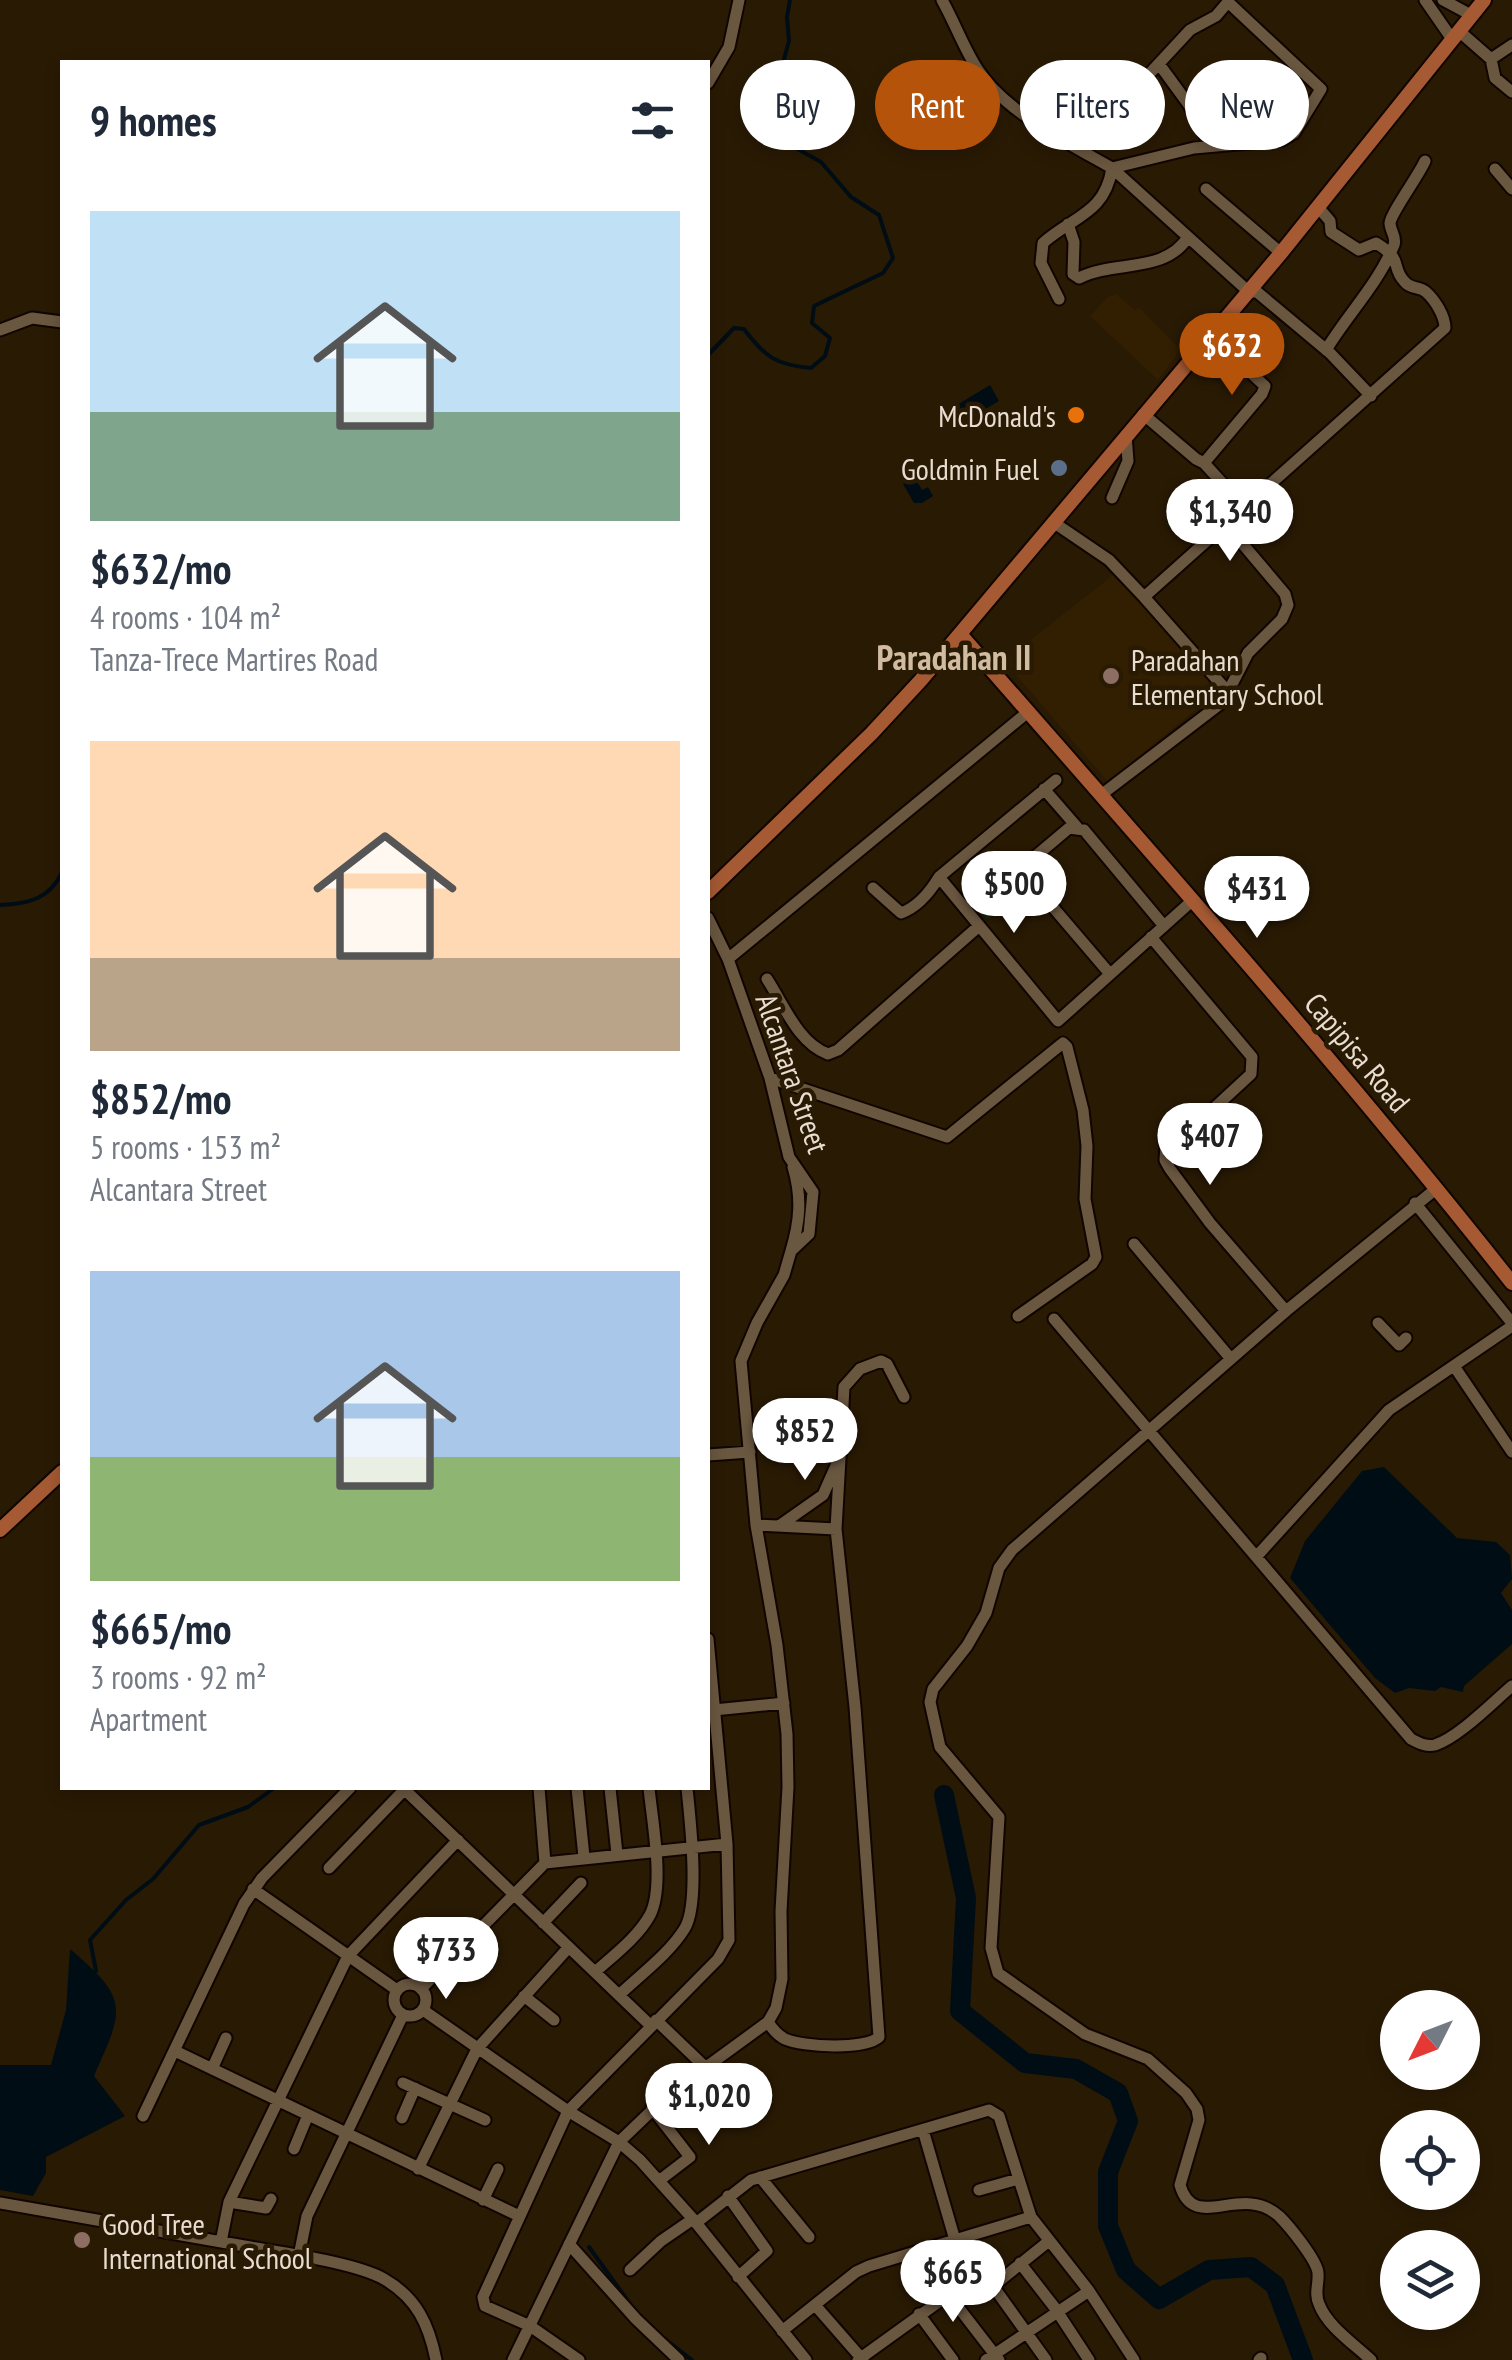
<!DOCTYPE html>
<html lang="en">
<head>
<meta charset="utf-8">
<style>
  :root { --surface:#fff; --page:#f2f2f3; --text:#1f2937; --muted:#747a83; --accent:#b45309 }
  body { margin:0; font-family:"PT Sans Narrow",sans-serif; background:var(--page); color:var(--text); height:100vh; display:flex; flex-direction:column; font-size:38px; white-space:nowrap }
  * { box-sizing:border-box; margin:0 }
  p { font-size:32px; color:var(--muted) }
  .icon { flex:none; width:55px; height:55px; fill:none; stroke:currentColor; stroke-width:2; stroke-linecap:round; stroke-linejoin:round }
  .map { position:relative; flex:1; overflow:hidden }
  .drawer { position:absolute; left:60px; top:60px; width:650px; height:1730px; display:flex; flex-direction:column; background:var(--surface); border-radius:0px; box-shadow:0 5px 15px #0003 }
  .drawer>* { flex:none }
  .guide { position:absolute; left:740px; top:60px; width:620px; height:90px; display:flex; gap:20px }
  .needle { width:65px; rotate:228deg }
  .buttons { position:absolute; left:1380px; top:1990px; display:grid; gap:20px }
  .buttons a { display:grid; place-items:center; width:100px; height:100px; border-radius:50%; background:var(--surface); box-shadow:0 5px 15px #0003; font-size:50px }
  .price { position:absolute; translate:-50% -85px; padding:0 22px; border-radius:35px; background:#fff; color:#222; font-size:32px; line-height:65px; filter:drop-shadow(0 2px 5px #0008) }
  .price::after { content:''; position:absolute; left:50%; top:60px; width:30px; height:22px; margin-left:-15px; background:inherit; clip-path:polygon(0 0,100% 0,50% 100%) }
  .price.selected { background:var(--accent); color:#fff }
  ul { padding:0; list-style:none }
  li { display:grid; align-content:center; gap:20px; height:530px; padding:0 30px }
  li span { display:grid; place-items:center; height:310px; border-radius:0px; color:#555 }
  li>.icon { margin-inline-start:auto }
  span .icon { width:180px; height:180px; fill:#fffc; stroke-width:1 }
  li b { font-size:42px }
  h2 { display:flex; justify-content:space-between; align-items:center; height:120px; padding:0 30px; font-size:42px }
  .chip { padding:0 35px; border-radius:45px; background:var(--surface); box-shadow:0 5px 15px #0003; font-size:35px; line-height:90px }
  .chip.selected { background:var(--accent); color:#fff }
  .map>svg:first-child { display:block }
</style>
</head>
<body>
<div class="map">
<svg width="1512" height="2360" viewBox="0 0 1512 2360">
  <rect width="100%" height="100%" fill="#291a04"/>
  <path fill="#321e01" d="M1116,294l19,16 4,-3 42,43 -23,30 -68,-64 18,-19z
    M1118,571l101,120 -111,91 -104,-121z"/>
  <path fill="#013818" d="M1005,869l17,20 -35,30 -17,-20z"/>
  <path fill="#000d14" d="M990,385l9,16 -31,18 -11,-14z
    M915,477l7,13 6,-3 5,9 -11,7h-8l-11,-19z
    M1384,1467l73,71 39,4 14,13 2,24 -11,14 11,17v34l-48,42 -1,6 -22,-5 -6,4 -26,-3 -14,5 -20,-15 -85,-100 15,-37 57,-70z
    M70,1949c60,51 54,59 24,127l31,40 -79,41v16l-13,23 -33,-6v-125h51l15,-55z"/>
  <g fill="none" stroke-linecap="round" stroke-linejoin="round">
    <path stroke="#000d14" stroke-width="4" d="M708,355l26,-27 10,1c21,28 32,36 67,39l14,-12 5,-18 -18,-15 2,-17 69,-33 10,-15 -14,-43 -28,-18 -30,-35 -27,-15 -12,-25 -4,-41 11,-40 -2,-24 3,-17
      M0,905c28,-1 50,-6 62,-33
      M96,1971l-6,-31 36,-40 27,-21 46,-54 49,-18 26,-19
      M589,2247l44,61
      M665,2339l27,21"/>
    <path stroke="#000d14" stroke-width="20" d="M944,1795l22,103 -6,113 65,52 51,6 42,24 10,28 -20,51v54l18,44 33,29 50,-29 42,-3 24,18 28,75"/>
    <defs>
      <path id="minor" d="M942,0c13,23 22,49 36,70 27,42 92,74 134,98 -7,46 -39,48 -69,75l-2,20 18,36
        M1425,0l27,39
        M1443,0l28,15
        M1459,31l32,28 4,19 17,14
        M1491,59l21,-14
        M1159,64l30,41 16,31
        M708,83l21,-36 10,-47
        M1072,145l80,-74 38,-41 26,-14 12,-14 93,87 -27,44 -12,7 -88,8 -82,20
        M1112,168l137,124h8l73,61 41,43
        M1495,169l17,20
        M1206,189l75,64
        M1068,224l6,18 -1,32 6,4c35,-18 86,-4 109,-41
        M0,330l32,-12 30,4
        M1326,350c21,-35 52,-66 68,-105 3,-8 -4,-14 -4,-22 1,-10 29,-48 35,-62
        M1143,414l53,45 8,4 41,45
        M1204,463l58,-69 3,-8 -54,-50
        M1112,498l16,-37 -2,-26
        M1053,522l56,38 35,37
        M1228,692l20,-39 34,-34 6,-14 -3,-11 -44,-52 1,-13 -10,-10
        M1044,789l33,38
        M1101,795l123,-94 4,-9 -84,-95 301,-269c0,-12 -10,-28 -19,-36 -7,-6 -15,-2 -22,-11 -14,-16 1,-20 -28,-38l-17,7 -28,-18 -1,-11 -12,-14
        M939,877l119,144 135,-121
        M873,888l28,25c17,-6 29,-21 38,-36l117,-97
        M1151,937l101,120 -1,17 -54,50 -31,21 -1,15 5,9 40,54 76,88
        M728,959l300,-247
        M1110,974l-88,-103 2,-5 45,-38 15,2 80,96
        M767,979c17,26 31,64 61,75l10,-4 141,-124
        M770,1078l177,59 111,-90 5,-4 4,4 16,63 4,36 -2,53 11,58 -4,7 -74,52
        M1415,1203l97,120
        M1134,1244l97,115
        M791,1251c9,-30 11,-54 2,-84
        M1054,1319l357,420c8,4 15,8 24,6 24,-8 57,-42 77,-59
        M1378,1323l21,22 7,-7
        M1454,1366l58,86
        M708,1455l42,-3
        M756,1525l80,4
        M779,1526l44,-31 16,-36
        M1257,1556l132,-146 123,-84
        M714,1710l70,-7
        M403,1788l247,237
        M539,1788l6,75
        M577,1788l7,69
        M610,1788l7,66
        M329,1868l77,-80
        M253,1889l144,101
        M543,1923l38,-40
        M595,1972c19,-17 43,-35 55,-57 15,-29 2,-95 -1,-127
        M394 2000a16 16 0 1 1 32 0a16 16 0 1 1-32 0Z
        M421,1989l124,-126 182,-19
        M619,1995c21,-20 51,-42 66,-67 15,-26 5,-109 2,-140
        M524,1996l30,24
        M423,2010l145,101 51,31 21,18 53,59 113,141
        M656,2020l49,47
        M768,2022c5,8 9,13 17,17 18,8 80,11 94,-2l-24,-330 -19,-178 8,-142 16,-18 21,-8 6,3 17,33
        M175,2051l344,165
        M212,2069l14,-31
        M403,2083l82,37
        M652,2108l38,49 -30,23
        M143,2116l101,-212 18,-26 88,-90
        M402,2118l13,-30
        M923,2130l32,110
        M294,2149l14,-34
        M418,2169l59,-120 92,-102
        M760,2177l49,60
        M979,2190l39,-11
        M728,2196l39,55 -29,26
        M483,2200l15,-31
        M229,2202l37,6 5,-9
        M0,2203c83,15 167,29 250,44 34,6 106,16 134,32 33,19 45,46 52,81
        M696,2223l55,-43 238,-70 10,6 32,101 58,74 45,69
        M221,2242l8,-40 119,-246 110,-116
        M569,2244l67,75 43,41
        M299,2256l8,-40 96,-201
        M1020,2263l35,45 34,52
        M630,2270l31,-29 32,-22
        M815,2305l48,55
        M919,2314l34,46
        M782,2331l74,-59 13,-6 162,-49
        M513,2360l106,-218 49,-47 100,-73 8,-14 6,-29 -1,-68 7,-124 -1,-53 -10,-89 -21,-120 -15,-164 16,-38 27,-48 7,-24 18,-17 4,-42 -24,-35 -19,-79 -42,-119 -20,-41
        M579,2360l-49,-34 -45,-20 -2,-9 85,-186 150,-152 11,-19 -2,-96 -19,-205
        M858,2360l86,-62 11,5 44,57
        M986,2360l103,-69
        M1046,2360l-53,-74 56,-45
        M1259,2360l2,-2
        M1371,2360c-17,-16 -44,-34 -52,-56 -5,-11 0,-20 -1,-31 -1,-13 -29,-47 -39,-57 -38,-34 -85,18 -99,-31l19,-65 -2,-11 -11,-16 -38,-34 -63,-25 -87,-61 -7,-25 8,-131 -59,-70 -10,-45 3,-13 34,-43 19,-33 13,-45 13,-18 274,-239 151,-123"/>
      <path id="major" d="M960,634c187,214 376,426 552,649
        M708,892l163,-158 50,-54 360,-427 203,-253
        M0,1530l62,-58"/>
    </defs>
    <use href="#minor" stroke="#110500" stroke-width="15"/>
    <use href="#major" stroke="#110500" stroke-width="18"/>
    <use href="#minor" stroke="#6a5740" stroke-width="11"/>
    <use href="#major" stroke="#a55a33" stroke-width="14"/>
  </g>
  <circle fill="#e8710a" stroke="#291a04" stroke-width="4" cx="1076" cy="415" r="10"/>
  <circle fill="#5c6f8a" stroke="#291a04" stroke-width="4" cx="1059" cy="468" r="10"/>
  <g fill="#8d6e63" stroke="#291a04" stroke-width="4">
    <circle cx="1111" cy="676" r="10"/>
    <circle cx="82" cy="2240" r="10"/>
  </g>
  <g text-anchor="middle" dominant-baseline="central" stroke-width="9" stroke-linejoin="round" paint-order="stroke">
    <g font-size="30" fill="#e8ddd0" stroke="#291a04" text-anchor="end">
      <text x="1056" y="415">McDonald's</text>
      <text x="1039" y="468">Goldmin Fuel</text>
      <text x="1131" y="659" text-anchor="start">Paradahan<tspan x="1131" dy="34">Elementary School</tspan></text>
      <text x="102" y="2223" text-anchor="start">Good Tree<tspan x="102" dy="34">International School</tspan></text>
    </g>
    <g font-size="30" fill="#e8ddd0" stroke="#291a04">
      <text transform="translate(1358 1052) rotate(50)">Capipisa Road</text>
      <text transform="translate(793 1073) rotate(71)">Alcantara Street</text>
    </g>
    <g font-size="35" font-weight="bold" fill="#d1bca2" stroke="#291a04">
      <text x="954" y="657">Paradahan II</text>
    </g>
  </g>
</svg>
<div class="buttons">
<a><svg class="needle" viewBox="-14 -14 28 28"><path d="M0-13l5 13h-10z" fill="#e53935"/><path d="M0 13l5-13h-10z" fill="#747a83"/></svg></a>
<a><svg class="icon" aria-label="locate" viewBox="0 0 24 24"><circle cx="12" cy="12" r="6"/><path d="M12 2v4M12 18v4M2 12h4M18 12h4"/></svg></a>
<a><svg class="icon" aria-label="layers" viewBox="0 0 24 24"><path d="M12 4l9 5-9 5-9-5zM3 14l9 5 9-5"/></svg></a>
</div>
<b class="price selected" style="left:1232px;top:398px">$632</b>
<b class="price" style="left:1230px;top:564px">$1,340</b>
<b class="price" style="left:1014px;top:936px">$500</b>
<b class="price" style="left:1257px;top:941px">$431</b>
<b class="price" style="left:1210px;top:1188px">$407</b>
<b class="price" style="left:805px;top:1483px">$852</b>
<b class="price" style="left:446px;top:2002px">$733</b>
<b class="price" style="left:709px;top:2148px">$1,020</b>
<b class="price" style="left:953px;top:2325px">$665</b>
<div class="guide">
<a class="chip">Buy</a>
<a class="chip selected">Rent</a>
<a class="chip">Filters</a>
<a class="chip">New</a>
</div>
<section class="drawer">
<h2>9 homes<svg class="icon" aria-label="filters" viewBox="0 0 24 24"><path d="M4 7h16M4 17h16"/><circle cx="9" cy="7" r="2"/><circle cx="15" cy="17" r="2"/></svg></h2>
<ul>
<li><span style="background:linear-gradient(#bfe0f5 65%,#7fa58c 0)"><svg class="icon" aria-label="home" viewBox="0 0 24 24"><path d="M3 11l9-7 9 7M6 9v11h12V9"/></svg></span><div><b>$632/mo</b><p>4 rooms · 104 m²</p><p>Tanza-Trece Martires Road</p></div></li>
<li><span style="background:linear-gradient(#ffd9b3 70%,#b9a48a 0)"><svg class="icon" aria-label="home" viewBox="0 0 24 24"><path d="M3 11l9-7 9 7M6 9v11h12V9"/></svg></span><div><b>$852/mo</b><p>5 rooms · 153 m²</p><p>Alcantara Street</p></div></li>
<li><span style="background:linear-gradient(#a9c7e8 60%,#8fb573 0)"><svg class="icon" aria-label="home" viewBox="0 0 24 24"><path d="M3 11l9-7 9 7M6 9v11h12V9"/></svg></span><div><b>$665/mo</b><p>3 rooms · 92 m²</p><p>Apartment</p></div></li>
</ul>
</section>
</div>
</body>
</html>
